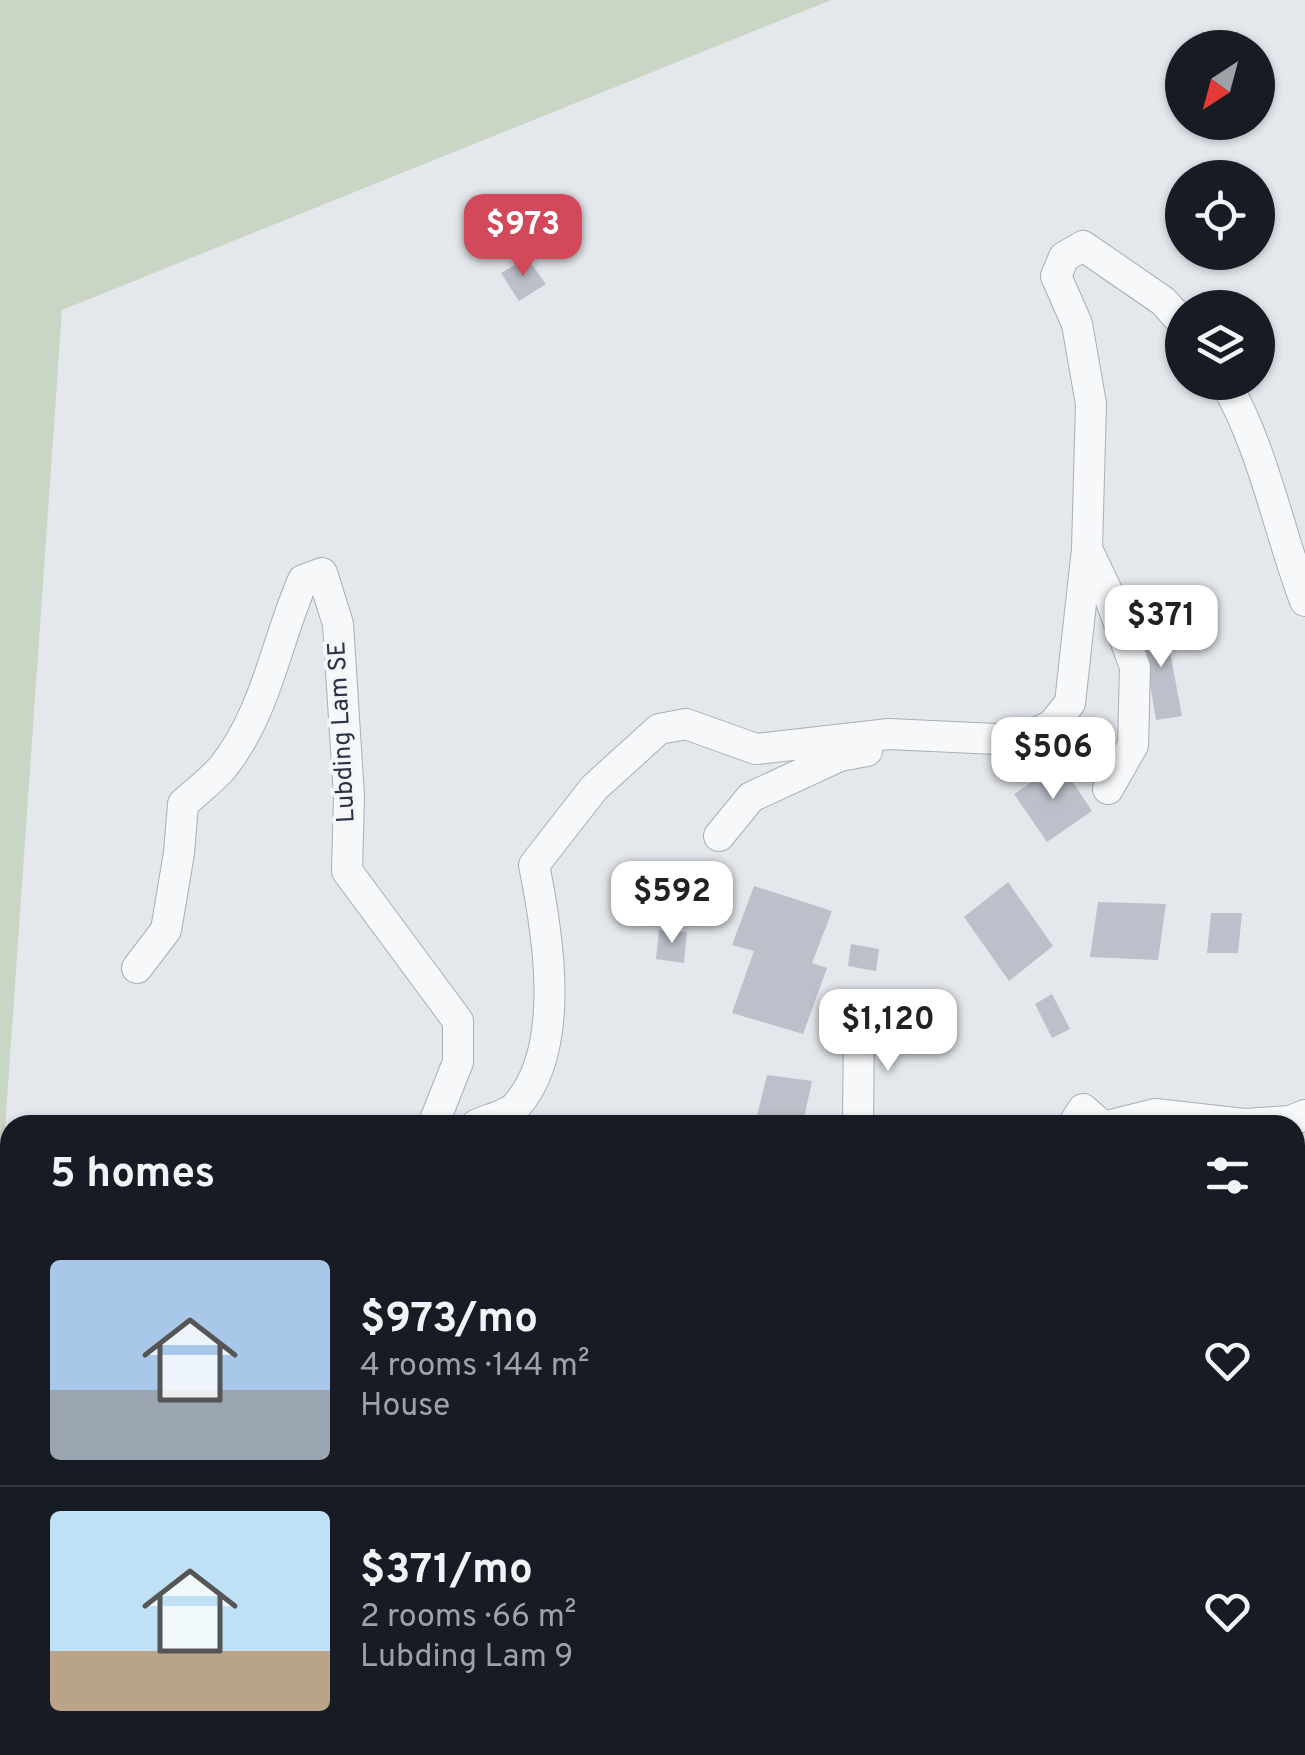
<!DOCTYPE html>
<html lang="en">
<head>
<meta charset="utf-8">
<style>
  :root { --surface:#171b24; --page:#20242c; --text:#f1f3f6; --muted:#9ea1a6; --line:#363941; --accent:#d1495b }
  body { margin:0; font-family:Overpass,sans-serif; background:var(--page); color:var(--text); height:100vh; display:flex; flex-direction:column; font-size:38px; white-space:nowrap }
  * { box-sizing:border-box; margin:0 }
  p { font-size:32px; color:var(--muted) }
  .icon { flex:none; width:55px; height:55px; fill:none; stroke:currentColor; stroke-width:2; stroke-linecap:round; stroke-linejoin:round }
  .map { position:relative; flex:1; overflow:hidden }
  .details { position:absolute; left:0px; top:1115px; width:1305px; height:640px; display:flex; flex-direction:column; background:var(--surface); border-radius:30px 30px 0 0; box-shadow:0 2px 8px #0004 }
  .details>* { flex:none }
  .needle { width:65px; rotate:216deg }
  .controls { position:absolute; left:1165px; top:30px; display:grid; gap:20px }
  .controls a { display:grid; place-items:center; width:110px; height:110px; border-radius:50%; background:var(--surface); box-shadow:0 2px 8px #0004; font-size:50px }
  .price { position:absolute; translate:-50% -85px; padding:0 22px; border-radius:20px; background:#fff; color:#222; font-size:32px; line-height:65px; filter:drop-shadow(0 2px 5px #0008) }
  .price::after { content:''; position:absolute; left:50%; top:60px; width:30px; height:22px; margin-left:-15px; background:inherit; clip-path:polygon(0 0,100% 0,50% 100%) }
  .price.selected { background:var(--accent); color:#fff }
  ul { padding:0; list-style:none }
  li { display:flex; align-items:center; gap:30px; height:250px; padding:0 50px }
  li+li { border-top:2px solid var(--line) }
  li span { display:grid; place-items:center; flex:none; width:280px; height:200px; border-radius:10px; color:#555 }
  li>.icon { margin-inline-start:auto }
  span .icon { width:120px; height:120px; fill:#fffc; stroke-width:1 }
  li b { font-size:42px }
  h2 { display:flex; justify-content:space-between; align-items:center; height:120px; padding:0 50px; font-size:42px }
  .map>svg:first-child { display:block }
</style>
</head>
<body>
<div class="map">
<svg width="1305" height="1755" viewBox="0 0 1305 1755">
  <rect width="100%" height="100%" fill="#e4e7ec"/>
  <path fill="#c9d6c5" d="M0,0h831l-769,310 -61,876 9,4v555h498l14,10h-522z
    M706,1745h242l-4,10h-266z"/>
  <path fill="#bbc0ca" d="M527,258l19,26 -27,17 -18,-28z
    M1164,620l18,96 -26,4 -16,-97z
    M1060,763l32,48 -45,31 -33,-48z
    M1008,882l45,64 -44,35 -45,-64z
    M754,886l78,25 -20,52 15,5 -24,66 -71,-21 22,-62 -22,-6z
    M1098,902l68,2 -8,56 -68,-3z
    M1211,913h31l-4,40h-31z
    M659,930l28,2 -3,31 -28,-4z
    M851,944l28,5 -3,22 -28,-5z
    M1052,994l18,35 -18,9 -17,-34z
    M767,1075l45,6 -9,42 -46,-7z
    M1147,1750v5h-25v-3z"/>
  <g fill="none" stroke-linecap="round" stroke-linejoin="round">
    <defs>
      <path id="minor" d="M1225,382c39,68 53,147 80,219
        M1087,549l21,44 27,74 -2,78 -25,44
        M719,836l32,-39 89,-41 27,-5
        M137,968l29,-38 13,-77 4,-49c13,-12 29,-24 40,-37 43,-54 53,-125 80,-187l19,-7 16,51 11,172 -2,75 111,150v41l-25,63
        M476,1125c12,-6 33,-10 41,-20 50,-57 31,-171 17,-240l60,-77 65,-59 27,-5 70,25 133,-15 129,6 33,-14 19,-23 17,-154 4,-145 -14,-80 -21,-48 8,-19 19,-11 80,55 19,21
        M858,1125l1,-102
        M1073,1125l10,-16 18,16
        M1111,1125l44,-11 89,10 46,-3 15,-6
        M1295,1216l10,4
        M1295,1590l10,-19
        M1056,1755l12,-10"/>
    </defs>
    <use href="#minor" stroke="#a9aeb7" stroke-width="32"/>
    <use href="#minor" stroke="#f7f8fa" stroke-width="30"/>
  </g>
  <g text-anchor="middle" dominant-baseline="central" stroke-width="8" stroke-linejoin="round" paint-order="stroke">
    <g font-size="25" fill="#2b3445" stroke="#f4f6f9">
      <text transform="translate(343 732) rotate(-93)">Lubding Lam SE</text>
    </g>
  </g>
</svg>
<div class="controls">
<a><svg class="needle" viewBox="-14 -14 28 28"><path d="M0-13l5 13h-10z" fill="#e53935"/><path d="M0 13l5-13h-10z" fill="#9ea1a6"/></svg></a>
<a><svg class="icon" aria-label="locate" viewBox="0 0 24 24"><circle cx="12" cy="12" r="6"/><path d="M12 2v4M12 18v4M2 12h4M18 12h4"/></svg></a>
<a><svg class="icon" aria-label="layers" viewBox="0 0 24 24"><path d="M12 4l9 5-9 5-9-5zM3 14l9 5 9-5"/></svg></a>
</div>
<b class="price selected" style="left:523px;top:279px">$973</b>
<b class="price" style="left:1161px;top:670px">$371</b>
<b class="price" style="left:1053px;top:802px">$506</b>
<b class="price" style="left:672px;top:946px">$592</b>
<b class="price" style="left:888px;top:1074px">$1,120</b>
<section class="details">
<h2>5 homes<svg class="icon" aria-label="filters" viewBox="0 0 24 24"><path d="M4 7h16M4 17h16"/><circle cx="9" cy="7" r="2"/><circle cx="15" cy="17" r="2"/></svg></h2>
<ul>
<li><span style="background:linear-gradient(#a9c7e8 65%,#9aa5b1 0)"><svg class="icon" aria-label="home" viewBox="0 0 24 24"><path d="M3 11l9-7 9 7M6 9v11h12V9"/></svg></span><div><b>$973/mo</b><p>4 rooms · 144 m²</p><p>House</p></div><svg class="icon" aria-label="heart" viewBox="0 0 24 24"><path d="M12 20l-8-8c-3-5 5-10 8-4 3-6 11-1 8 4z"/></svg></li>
<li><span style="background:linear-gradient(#bfe0f5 70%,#b9a48a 0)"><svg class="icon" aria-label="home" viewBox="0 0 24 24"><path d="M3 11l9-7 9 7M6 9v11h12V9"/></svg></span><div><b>$371/mo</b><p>2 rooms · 66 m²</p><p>Lubding Lam 9</p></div><svg class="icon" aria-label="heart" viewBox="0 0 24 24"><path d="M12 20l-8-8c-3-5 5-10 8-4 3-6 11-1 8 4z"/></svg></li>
</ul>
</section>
</div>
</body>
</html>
